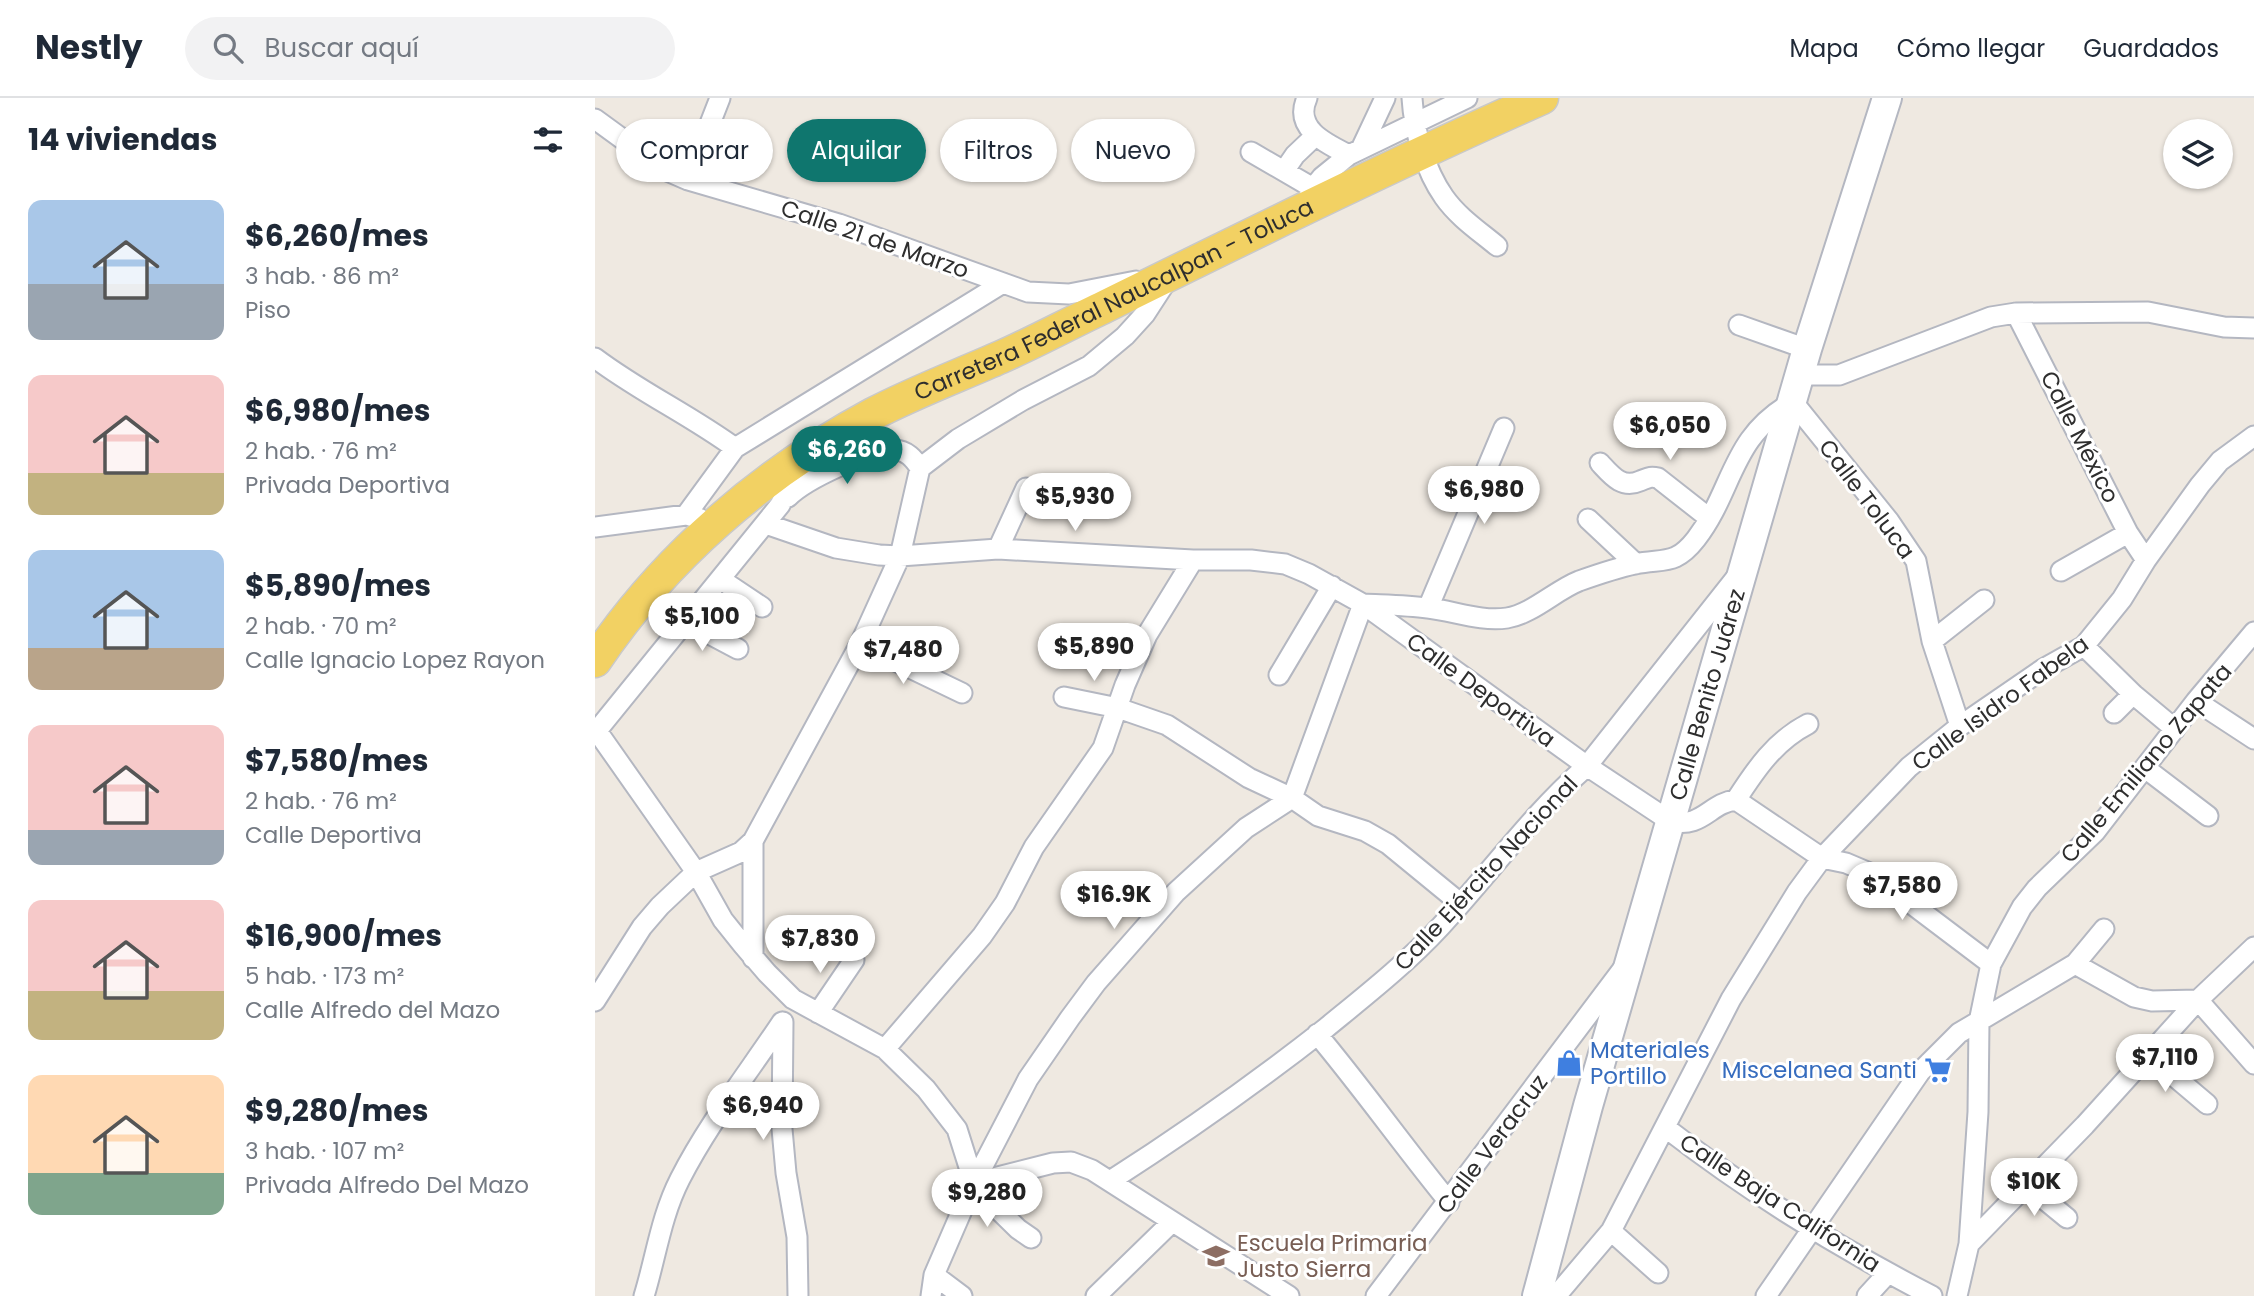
<!DOCTYPE html>
<html lang="es">
<head>
<meta charset="utf-8">
<style>
  :root { --surface:#fff; --page:#f2f2f3; --text:#1f2937; --muted:#747a83; --line:#e0e1e3; --accent:#0f766e }
  body { margin:0; font-family:Poppins,sans-serif; background:var(--page); color:var(--text); height:100vh; display:flex; flex-direction:column; font-size:26px; white-space:nowrap }
  * { box-sizing:border-box; margin:0 }
  p { font-size:23px; color:var(--muted) }
  .icon { flex:none; width:38px; height:38px; fill:none; stroke:currentColor; stroke-width:2; stroke-linecap:round; stroke-linejoin:round }
  .map { position:relative; flex:1; overflow:hidden }
  .panel { display:flex; flex-direction:column; background:var(--surface); width:595px }
  .panel>* { flex:none }
  .hud { position:absolute; left:21px; top:21px; width:665px; height:63px; display:flex; gap:14px }
  .tools { position:absolute; left:1568px; top:21px; display:grid; gap:14px }
  .tools a { display:grid; place-items:center; width:70px; height:70px; border-radius:50%; background:var(--surface); box-shadow:0 2px 5px #0004; font-size:35px }
  .price { position:absolute; translate:-50% -60px; padding:0 16px; border-radius:24px; background:#fff; color:#222; font-size:23px; line-height:46px; filter:drop-shadow(0 2px 4px #0008) }
  .price::after { content:''; position:absolute; left:50%; top:42px; width:21px; height:16px; margin-left:-10px; background:inherit; clip-path:polygon(0 0,100% 0,50% 100%) }
  .price.current { background:var(--accent); color:#fff }
  ul { padding:0; list-style:none }
  li { display:flex; align-items:center; gap:21px; height:175px; padding:0 28px }
  li span { display:grid; place-items:center; flex:none; width:196px; height:140px; border-radius:14px; color:#555 }
  li>.icon { margin-inline-start:auto }
  span .icon { width:84px; height:84px; fill:#fffc; stroke-width:1 }
  li b { font-size:30px }
  h2 { display:flex; justify-content:space-between; align-items:center; height:84px; padding:0 28px; font-size:30px }
  .chip { padding:0 24px; border-radius:32px; background:var(--surface); box-shadow:0 2px 5px #0004; font-size:24px; line-height:63px }
  .chip.current { background:var(--accent); color:#fff }
  header { display:flex; align-items:center; gap:42px; box-sizing:border-box; height:98px; padding:0 35px; background:var(--surface); border-bottom:2px solid var(--line) }
  header strong { font-size:33px }
  nav { display:flex; gap:38px; margin-inline-start:auto; font-size:24px }
  .search { width:490px; height:63px; background:var(--page); display:flex; align-items:center; gap:18px; box-sizing:border-box; padding:0 24px; border-radius:38px; color:var(--muted); font-size:26px }
  main { display:flex; flex:1; min-height:0 }
  .map>svg:first-child { display:block }
</style>
</head>
<body>
<header>
<strong>Nestly</strong>
<div class="search"><svg class="icon" aria-label="search" viewBox="0 0 24 24"><circle cx="10" cy="10" r="6"/><path d="M15 15l6 6"/></svg>Buscar aquí</div>
<nav><a>Mapa</a><a>Cómo llegar</a><a>Guardados</a></nav>
</header>
<main>
<section class="panel">
<h2>14 viviendas<svg class="icon" aria-label="filters" viewBox="0 0 24 24"><path d="M4 7h16M4 17h16"/><circle cx="9" cy="7" r="2"/><circle cx="15" cy="17" r="2"/></svg></h2>
<ul>
<li><span style="background:linear-gradient(#a9c7e8 60%,#9aa5b1 0)"><svg class="icon" aria-label="home" viewBox="0 0 24 24"><path d="M3 11l9-7 9 7M6 9v11h12V9"/></svg></span><div><b>$6,260/mes</b><p>3 hab. · 86 m²</p><p>Piso</p></div></li>
<li><span style="background:linear-gradient(#f6c9c9 70%,#c2b280 0)"><svg class="icon" aria-label="home" viewBox="0 0 24 24"><path d="M3 11l9-7 9 7M6 9v11h12V9"/></svg></span><div><b>$6,980/mes</b><p>2 hab. · 76 m²</p><p>Privada Deportiva</p></div></li>
<li><span style="background:linear-gradient(#a9c7e8 70%,#b9a48a 0)"><svg class="icon" aria-label="home" viewBox="0 0 24 24"><path d="M3 11l9-7 9 7M6 9v11h12V9"/></svg></span><div><b>$5,890/mes</b><p>2 hab. · 70 m²</p><p>Calle Ignacio Lopez Rayon</p></div></li>
<li><span style="background:linear-gradient(#f6c9c9 75%,#9aa5b1 0)"><svg class="icon" aria-label="home" viewBox="0 0 24 24"><path d="M3 11l9-7 9 7M6 9v11h12V9"/></svg></span><div><b>$7,580/mes</b><p>2 hab. · 76 m²</p><p>Calle Deportiva</p></div></li>
<li><span style="background:linear-gradient(#f6c9c9 65%,#c2b280 0)"><svg class="icon" aria-label="home" viewBox="0 0 24 24"><path d="M3 11l9-7 9 7M6 9v11h12V9"/></svg></span><div><b>$16,900/mes</b><p>5 hab. · 173 m²</p><p>Calle Alfredo del Mazo</p></div></li>
<li><span style="background:linear-gradient(#ffd9b3 70%,#7fa58c 0)"><svg class="icon" aria-label="home" viewBox="0 0 24 24"><path d="M3 11l9-7 9 7M6 9v11h12V9"/></svg></span><div><b>$9,280/mes</b><p>3 hab. · 107 m²</p><p>Privada Alfredo Del Mazo</p></div></li>
</ul>
</section>
<div class="map">
<svg width="1659" height="1198" viewBox="0 0 1659 1198">
  <rect width="100%" height="100%" fill="#efe9e1"/>
  <g fill="none" stroke-linecap="round" stroke-linejoin="round">
    <defs>
      <path id="minor" d="M712,0c-14,31 20,46 42,57
        M817,0c2,33 13,72 32,99 14,20 35,34 53,49
        M0,21l70,51 23,10 151,44 189,68 41,2 67,-13
        M766,51l24,-51
        M656,54l62,36
        M689,73l11,-16 20,-19
        M93,82l32,-82
        M709,109l9,-19 9,-11 27,-22 118,-57
        M1421,215l112,220 18,27
        M1144,227l68,24
        M0,260c45,34 95,57 140,90
        M1206,277h38l152,-58 25,-4 132,-1 76,15 30,1
        M1005,365c12,13 22,26 40,18 8,-3 10,-5 18,-3l51,40
        M193,399c18,-18 80,-47 106,-47 13,0 20,9 26,18
        M91,417l49,-67 268,-165
        M993,421l48,45
        M171,426l70,24 43,7 21,1 98,-7 195,11h58l34,4 24,10 54,30 224,162 83,55c33,8 39,-18 66,-21l86,58 24,5 26,11 119,90
        M0,429l91,-12 13,3
        M403,451l28,-61
        M1466,473l67,-38
        M125,481l42,28
        M769,506c21,1 43,1 64,4 26,3 53,14 79,10 25,-4 49,-28 72,-37 17,-6 37,-13 56,-17 29,-6 40,2 61,-25 38,-49 34,-102 97,-137l96,119 27,40 16,80 28,85
        M833,510l76,-180
        M90,523l53,28
        M1337,543l52,-41
        M265,546l102,49
        M1489,548l49,48 42,35
        M684,577l53,-89
        M469,599l54,11 49,17 82,53 43,20 26,18 47,15 23,13 72,59
        M1601,603l58,38
        M1519,615l19,-19
        M2,633l99,141 27,48 20,25 24,28 26,26 92,50 41,40 31,40 17,54 79,-20 18,-1 21,8 197,126
        M0,635l185,-228 24,-45
        M1550,670l63,48
        M1141,702c20,-31 39,-59 72,-76
        M158,743v117
        M1480,866l59,33 18,4 46,-1 56,64
        M0,903l47,-74 18,-21 36,-34 45,-20 12,-11 107,-197 40,-88 20,-88 38,-29 65,-39 66,-34 36,-30 20,-22 24,-37
        M223,915l36,-53
        M188,924l-1,107 4,44 11,64 1,59
        M722,936c46,55 87,113 132,168
        M290,951l97,-113 23,-33 29,-56 69,-99 22,-63 22,-50 46,-75
        M1554,957l58,49
        M1071,1030c83,64 173,120 266,168
        M515,1083c75,-48 146,-98 216,-153 39,-32 80,-64 115,-102 49,-53 91,-112 146,-160l148,-187
        M378,1087l45,44 13,9
        M1433,1088l39,32
        M1016,1133l47,42
        M1374,1146l116,-119 113,-125 56,-53
        M339,1177l28,21
        M49,1198c12,-39 17,-80 36,-117 28,-55 68,-106 102,-157
        M336,1198l3,-21 39,-90 55,-106 42,-61 26,-35 80,-91 70,-64 46,-30 71,-194
        M501,1198l76,-74
        M781,1198l246,-326
        M961,1198l55,-65 120,-232 66,-107 25,-34 87,-91 51,-41 83,-57 41,-23 38,-47 24,-39 54,-75 20,-24 34,-25
        M1171,1198l154,-224 39,-39 116,-69 29,-35
        M1272,1198l21,-23
        M1362,1198l12,-52 9,-132 1,-90 12,-58 31,-57 15,-19 58,-56 101,-131 58,-69"/>
      <g id="secondary">
        <path id="s1" d="M942,1198l51,-190 219,-757 80,-251"/>
      </g>
      <g id="primary">
        <path id="s2" d="M0,563c70,-104 168,-188 278,-247 42,-22 85,-38 128,-57 34,-15 67,-33 101,-49 146,-72 291,-144 440,-210"/>
      </g>
    </defs>
    <use href="#minor" stroke="#b4b7c1" stroke-width="23"/>
    <use href="#secondary" stroke="#b4b7c1" stroke-width="32"/>
    <use href="#primary" stroke="#c9c9c9" stroke-width="35"/>
    <use href="#minor" stroke="#fff" stroke-width="19"/>
    <use href="#secondary" stroke="#fff" stroke-width="28"/>
    <use href="#primary" stroke="#f2d163" stroke-width="32"/>
  </g>
  <defs>
    <symbol id="shop-bare" viewBox="-9 -9 18 18"><path d="M-5-2.5h2.3a2.7 3.5 0 0 1 5.4 0H5L5.5 6h-11ZM-1.5-2.5h3a1.5 2.3 0 0 0-3 0Z" fill="#3f7fe0" stroke="#fff" stroke-width="2.5" paint-order="stroke"/></symbol>
    <symbol id="supermarket-bare" viewBox="-9 -9 18 18"><path d="M-6-5.5h2.5l.6 2H6L4.5 2H-2.5L-4.4-4H-6ZM-1.5 3.2a1.3 1.3 0 1 0 .1 0ZM3 3.2a1.3 1.3 0 1 0 .1 0Z" fill="#3f7fe0" stroke="#fff" stroke-width="2.5" paint-order="stroke"/></symbol>
    <symbol id="school-bare" viewBox="-9 -9 18 18"><path d="M0-5L7-2L0 1L-7-2ZM-4 1L0 2.5L4 1V4Q0 6-4 4Z" fill="#8d6e63" stroke="#fff" stroke-width="2.5" paint-order="stroke"/></symbol>
  </defs>
  <g fill-rule="evenodd">
    <use href="#shop-bare" x="955" y="946" width="38" height="38"/>
    <use href="#supermarket-bare" x="1324" y="953" width="38" height="38"/>
    <use href="#school-bare" x="602" y="1139" width="38" height="38"/>
  </g>
  <g text-anchor="middle" dominant-baseline="central" stroke-width="6" stroke-linejoin="round" paint-order="stroke">
    <g font-size="23" fill="#2e2e2e" stroke="#fff">
      <text transform="translate(280 141) rotate(19)">Calle 21 de Marzo</text>
      <text stroke="none"><textPath href="#s2" startOffset="642">Carretera Federal Naucalpan - Toluca</textPath></text>
      <text transform="translate(1485 339) rotate(63)">Calle México</text>
      <text transform="translate(1272 401) rotate(53)">Calle Toluca</text>
      <text transform="translate(886 592) rotate(36)">Calle Deportiva</text>
      <text stroke="none"><textPath href="#s1" startOffset="625">Calle Benito Juárez</textPath></text>
      <text transform="translate(1405 605) rotate(-36)">Calle Isidro Fabela</text>
      <text transform="translate(1551 665) rotate(-50)">Calle Emiliano Zapata</text>
      <text transform="translate(891 775) rotate(-47)">Calle Ejército Nacional</text>
      <text transform="translate(897 1046) rotate(-53)">Calle Veracruz</text>
      <text transform="translate(1185 1105) rotate(33)">Calle Baja California</text>
    </g>
    <g font-size="23" fill="#366cbe" stroke="#fff" text-anchor="start">
      <text x="995" y="952">Materiales<tspan x="995" dy="26">Portillo</tspan></text>
      <text x="1322" y="972" text-anchor="end">Miscelanea Santi</text>
    </g>
    <g font-size="23" fill="#785e54" stroke="#fff" text-anchor="start">
      <text x="642" y="1145">Escuela Primaria<tspan x="642" dy="26">Justo Sierra</tspan></text>
    </g>
  </g>
</svg>
<div class="tools">
<a><svg class="icon" aria-label="layers" viewBox="0 0 24 24"><path d="M12 4l9 5-9 5-9-5zM3 14l9 5 9-5"/></svg></a>
</div>
<b class="price" style="left:1075px;top:364px">$6,050</b>
<b class="price current" style="left:252px;top:388px">$6,260</b>
<b class="price" style="left:889px;top:428px">$6,980</b>
<b class="price" style="left:480px;top:435px">$5,930</b>
<b class="price" style="left:107px;top:555px">$5,100</b>
<b class="price" style="left:499px;top:585px">$5,890</b>
<b class="price" style="left:308px;top:588px">$7,480</b>
<b class="price" style="left:1307px;top:824px">$7,580</b>
<b class="price" style="left:519px;top:833px">$16.9K</b>
<b class="price" style="left:225px;top:877px">$7,830</b>
<b class="price" style="left:1570px;top:996px">$7,110</b>
<b class="price" style="left:168px;top:1044px">$6,940</b>
<b class="price" style="left:1439px;top:1120px">$10K</b>
<b class="price" style="left:392px;top:1131px">$9,280</b>
<div class="hud">
<a class="chip">Comprar</a>
<a class="chip current">Alquilar</a>
<a class="chip">Filtros</a>
<a class="chip">Nuevo</a>
</div>
</div>
</main>
</body>
</html>
